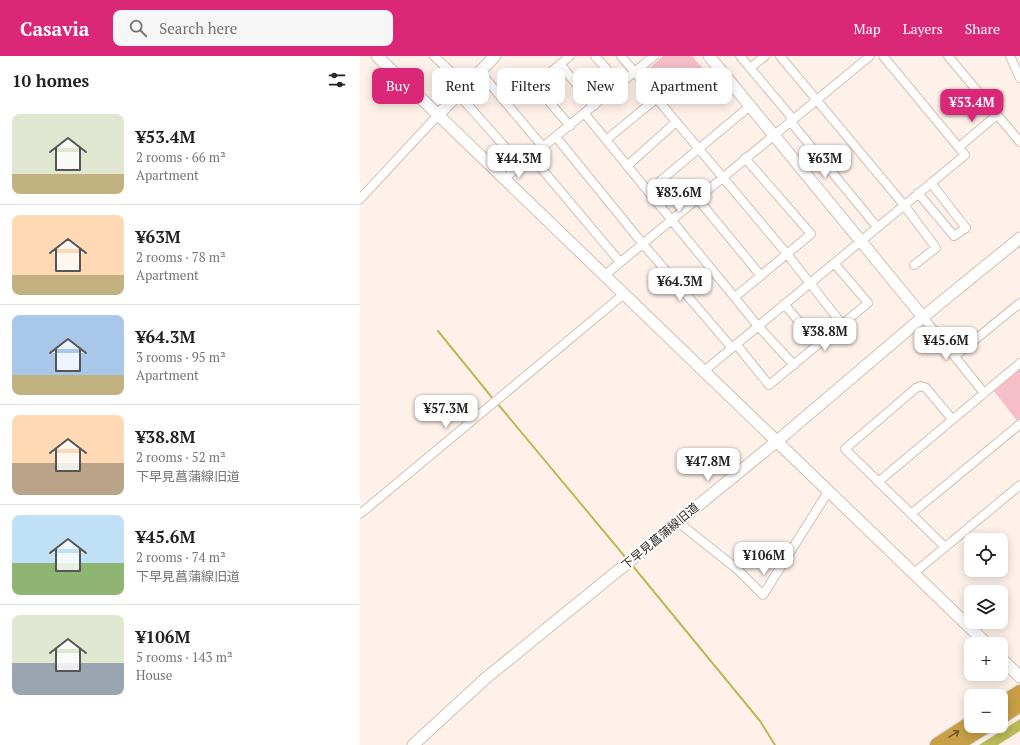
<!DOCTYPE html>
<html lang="en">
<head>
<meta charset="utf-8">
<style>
  :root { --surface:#fff; --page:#f6f6f6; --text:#202124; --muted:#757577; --line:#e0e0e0; --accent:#db2777 }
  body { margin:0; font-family:"PT Serif","Noto Sans JP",serif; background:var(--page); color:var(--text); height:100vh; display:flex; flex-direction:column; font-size:15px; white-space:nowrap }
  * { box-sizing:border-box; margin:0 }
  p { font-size:13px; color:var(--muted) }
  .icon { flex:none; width:22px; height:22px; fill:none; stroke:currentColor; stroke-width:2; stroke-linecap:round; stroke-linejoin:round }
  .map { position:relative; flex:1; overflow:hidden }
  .drawer { display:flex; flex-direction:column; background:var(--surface); width:360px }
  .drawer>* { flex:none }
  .hud { position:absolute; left:12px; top:12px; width:380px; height:36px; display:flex; gap:8px }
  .buttons { position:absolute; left:604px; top:477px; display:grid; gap:8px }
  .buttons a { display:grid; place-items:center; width:44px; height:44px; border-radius:8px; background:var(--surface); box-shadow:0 2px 10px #0003; font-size:20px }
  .price { position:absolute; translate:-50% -34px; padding:0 9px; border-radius:8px; background:#fff; color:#222; font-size:13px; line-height:26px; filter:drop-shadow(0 1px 2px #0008) }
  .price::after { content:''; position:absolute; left:50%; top:24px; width:12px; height:9px; margin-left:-6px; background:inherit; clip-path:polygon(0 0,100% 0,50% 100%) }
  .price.current { background:var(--accent); color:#fff }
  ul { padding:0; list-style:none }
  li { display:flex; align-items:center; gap:12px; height:100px; padding:0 12px }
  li+li { border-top:1px solid var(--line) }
  li span { display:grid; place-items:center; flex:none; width:112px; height:80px; border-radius:8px; color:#555 }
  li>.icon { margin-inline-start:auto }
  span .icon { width:48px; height:48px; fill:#fffc; stroke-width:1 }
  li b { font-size:17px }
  h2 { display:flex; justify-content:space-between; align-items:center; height:48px; padding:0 12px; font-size:17px }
  .chip { padding:0 14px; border-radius:8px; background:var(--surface); box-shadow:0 2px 10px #0003; font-size:14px; line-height:36px }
  .chip.current { background:var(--accent); color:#fff }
  header { display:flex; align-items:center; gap:24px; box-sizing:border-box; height:56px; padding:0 20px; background:var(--accent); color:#fff }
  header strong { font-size:19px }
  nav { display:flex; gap:22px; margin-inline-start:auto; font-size:14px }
  .search { width:280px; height:36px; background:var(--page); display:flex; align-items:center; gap:10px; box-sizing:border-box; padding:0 14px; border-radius:8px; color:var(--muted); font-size:15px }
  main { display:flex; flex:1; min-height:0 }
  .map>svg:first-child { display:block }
</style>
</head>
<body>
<header>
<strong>Casavia</strong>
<div class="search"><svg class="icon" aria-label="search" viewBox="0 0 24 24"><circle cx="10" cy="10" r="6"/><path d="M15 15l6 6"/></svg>Search here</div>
<nav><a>Map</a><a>Layers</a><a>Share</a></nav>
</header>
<main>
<section class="drawer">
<h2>10 homes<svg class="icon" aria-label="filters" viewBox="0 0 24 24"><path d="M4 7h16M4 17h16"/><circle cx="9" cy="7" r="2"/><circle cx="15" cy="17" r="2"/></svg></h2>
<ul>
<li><span style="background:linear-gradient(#dfe7d0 75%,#c2b280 0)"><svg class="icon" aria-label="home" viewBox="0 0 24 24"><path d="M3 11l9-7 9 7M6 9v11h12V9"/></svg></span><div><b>¥53.4M</b><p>2 rooms · 66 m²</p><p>Apartment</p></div></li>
<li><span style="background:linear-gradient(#ffd9b3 75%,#c2b280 0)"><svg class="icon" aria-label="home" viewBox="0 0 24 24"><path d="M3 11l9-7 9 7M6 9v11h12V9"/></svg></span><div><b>¥63M</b><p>2 rooms · 78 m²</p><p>Apartment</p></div></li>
<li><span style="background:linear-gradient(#a9c7e8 75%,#c2b280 0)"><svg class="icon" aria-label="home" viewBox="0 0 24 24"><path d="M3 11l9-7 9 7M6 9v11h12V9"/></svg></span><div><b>¥64.3M</b><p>3 rooms · 95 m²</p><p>Apartment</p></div></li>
<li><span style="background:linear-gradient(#ffd9b3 60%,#b9a48a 0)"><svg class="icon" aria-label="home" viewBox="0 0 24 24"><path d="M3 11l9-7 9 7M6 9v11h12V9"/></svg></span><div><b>¥38.8M</b><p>2 rooms · 52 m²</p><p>下早見菖蒲線旧道</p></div></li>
<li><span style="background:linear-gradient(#bfe0f5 60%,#8fb573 0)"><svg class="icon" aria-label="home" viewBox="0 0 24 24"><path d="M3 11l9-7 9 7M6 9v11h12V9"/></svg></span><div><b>¥45.6M</b><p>2 rooms · 74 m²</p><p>下早見菖蒲線旧道</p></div></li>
<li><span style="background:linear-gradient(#dfe7d0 60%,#9aa5b1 0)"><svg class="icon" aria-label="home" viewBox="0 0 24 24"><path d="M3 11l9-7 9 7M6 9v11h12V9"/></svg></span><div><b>¥106M</b><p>5 rooms · 143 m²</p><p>House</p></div></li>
</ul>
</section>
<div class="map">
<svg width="660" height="689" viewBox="0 0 660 689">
  <rect width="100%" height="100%" fill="#fef1e9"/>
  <path fill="#f5bec8" d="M303,0h29l15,17 -34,29 -26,-32z
    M660,312v52l-2,2 -25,-32z"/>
  <path fill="#b9ba58" d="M660,663v12l-22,14h-19z"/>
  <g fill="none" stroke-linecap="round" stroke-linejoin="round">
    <path stroke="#b9ba58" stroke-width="2" d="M78,275l56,69
      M137,347l129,155
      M272,509l128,156 15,24"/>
    <defs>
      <path id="street" d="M74,0l32,30
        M235,0l25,28
        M261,0l166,198 55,70
        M380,0l53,63
        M420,0l124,149 32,43 -22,17
        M588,0l72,86
        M650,0l10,22
        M200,8l34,42
        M390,12l15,-12
        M120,16l63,75
        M98,38l63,71
        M225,58l173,212 36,39
        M430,65l87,106
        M210,70l-35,-41 35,-29
        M196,81l87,107 89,104
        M246,84l51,-42
        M599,91l38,-32
        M171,100l89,106
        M267,110l49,-44
        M145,122l149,-122
        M288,135l102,-85
        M558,137l36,43 12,-8 -35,-45
        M337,142l64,78
        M0,143l79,-85
        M245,219l265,-219
        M375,241l76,-63 -66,-76
        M424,248l34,40
        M563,261l61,76
        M376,288l33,41 99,-82 -34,-40
        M595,300l65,-53
        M344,315l261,-216 -82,-99
        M518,426l142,-119
        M0,458l264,-220
        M551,458l109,-90
        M318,466l59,47 26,26 65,-103
        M585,491l-100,-98 71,-61 5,-2 5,2 26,31
        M554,517l106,-88"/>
      <path id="secondary" d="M17,0l610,588
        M349,0l214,261
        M79,58l56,-58
        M641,602l19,19
        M53,689l73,-67 290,-236 147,-125 97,-79"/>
      <path id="highway" d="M641,648l19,-12
        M641,661l19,-12
        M577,689l34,-22
        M596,689l30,-19"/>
    </defs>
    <use href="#street" stroke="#d2bfb1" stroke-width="10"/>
    <use href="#secondary" stroke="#d2bfb1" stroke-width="13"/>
    <use href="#highway" stroke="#d5d4d3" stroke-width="16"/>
    <use href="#street" stroke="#fff" stroke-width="8"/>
    <use href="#secondary" stroke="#fff" stroke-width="11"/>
    <use href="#highway" stroke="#c89f46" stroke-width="14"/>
  </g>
  <defs><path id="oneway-shaft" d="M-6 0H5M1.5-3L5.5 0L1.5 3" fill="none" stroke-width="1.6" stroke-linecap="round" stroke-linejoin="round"/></defs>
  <use stroke="#6c5730" href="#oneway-shaft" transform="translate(594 678) rotate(-32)"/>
  <g text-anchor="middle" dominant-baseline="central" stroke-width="4" stroke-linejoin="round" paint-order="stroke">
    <g font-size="12" fill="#2f2722" stroke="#fff">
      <text transform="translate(300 480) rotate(-40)">下早見菖蒲線旧道</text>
    </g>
  </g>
</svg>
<div class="buttons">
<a><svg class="icon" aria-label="locate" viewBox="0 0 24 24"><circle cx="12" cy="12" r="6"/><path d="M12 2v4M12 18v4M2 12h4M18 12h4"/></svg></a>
<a><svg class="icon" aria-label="layers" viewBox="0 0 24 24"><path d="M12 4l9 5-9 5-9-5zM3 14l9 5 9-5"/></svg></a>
<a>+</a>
<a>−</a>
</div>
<b class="price current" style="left:612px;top:67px">¥53.4M</b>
<b class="price" style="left:159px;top:123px">¥44.3M</b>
<b class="price" style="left:465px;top:123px">¥63M</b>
<b class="price" style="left:319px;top:157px">¥83.6M</b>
<b class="price" style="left:320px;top:246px">¥64.3M</b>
<b class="price" style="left:465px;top:296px">¥38.8M</b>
<b class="price" style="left:586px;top:305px">¥45.6M</b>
<b class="price" style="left:86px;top:373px">¥57.3M</b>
<b class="price" style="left:348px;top:426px">¥47.8M</b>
<b class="price" style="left:404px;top:520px">¥106M</b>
<div class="hud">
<a class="chip current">Buy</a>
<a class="chip">Rent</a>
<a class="chip">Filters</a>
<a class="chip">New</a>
<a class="chip">Apartment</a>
</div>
</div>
</main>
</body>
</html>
